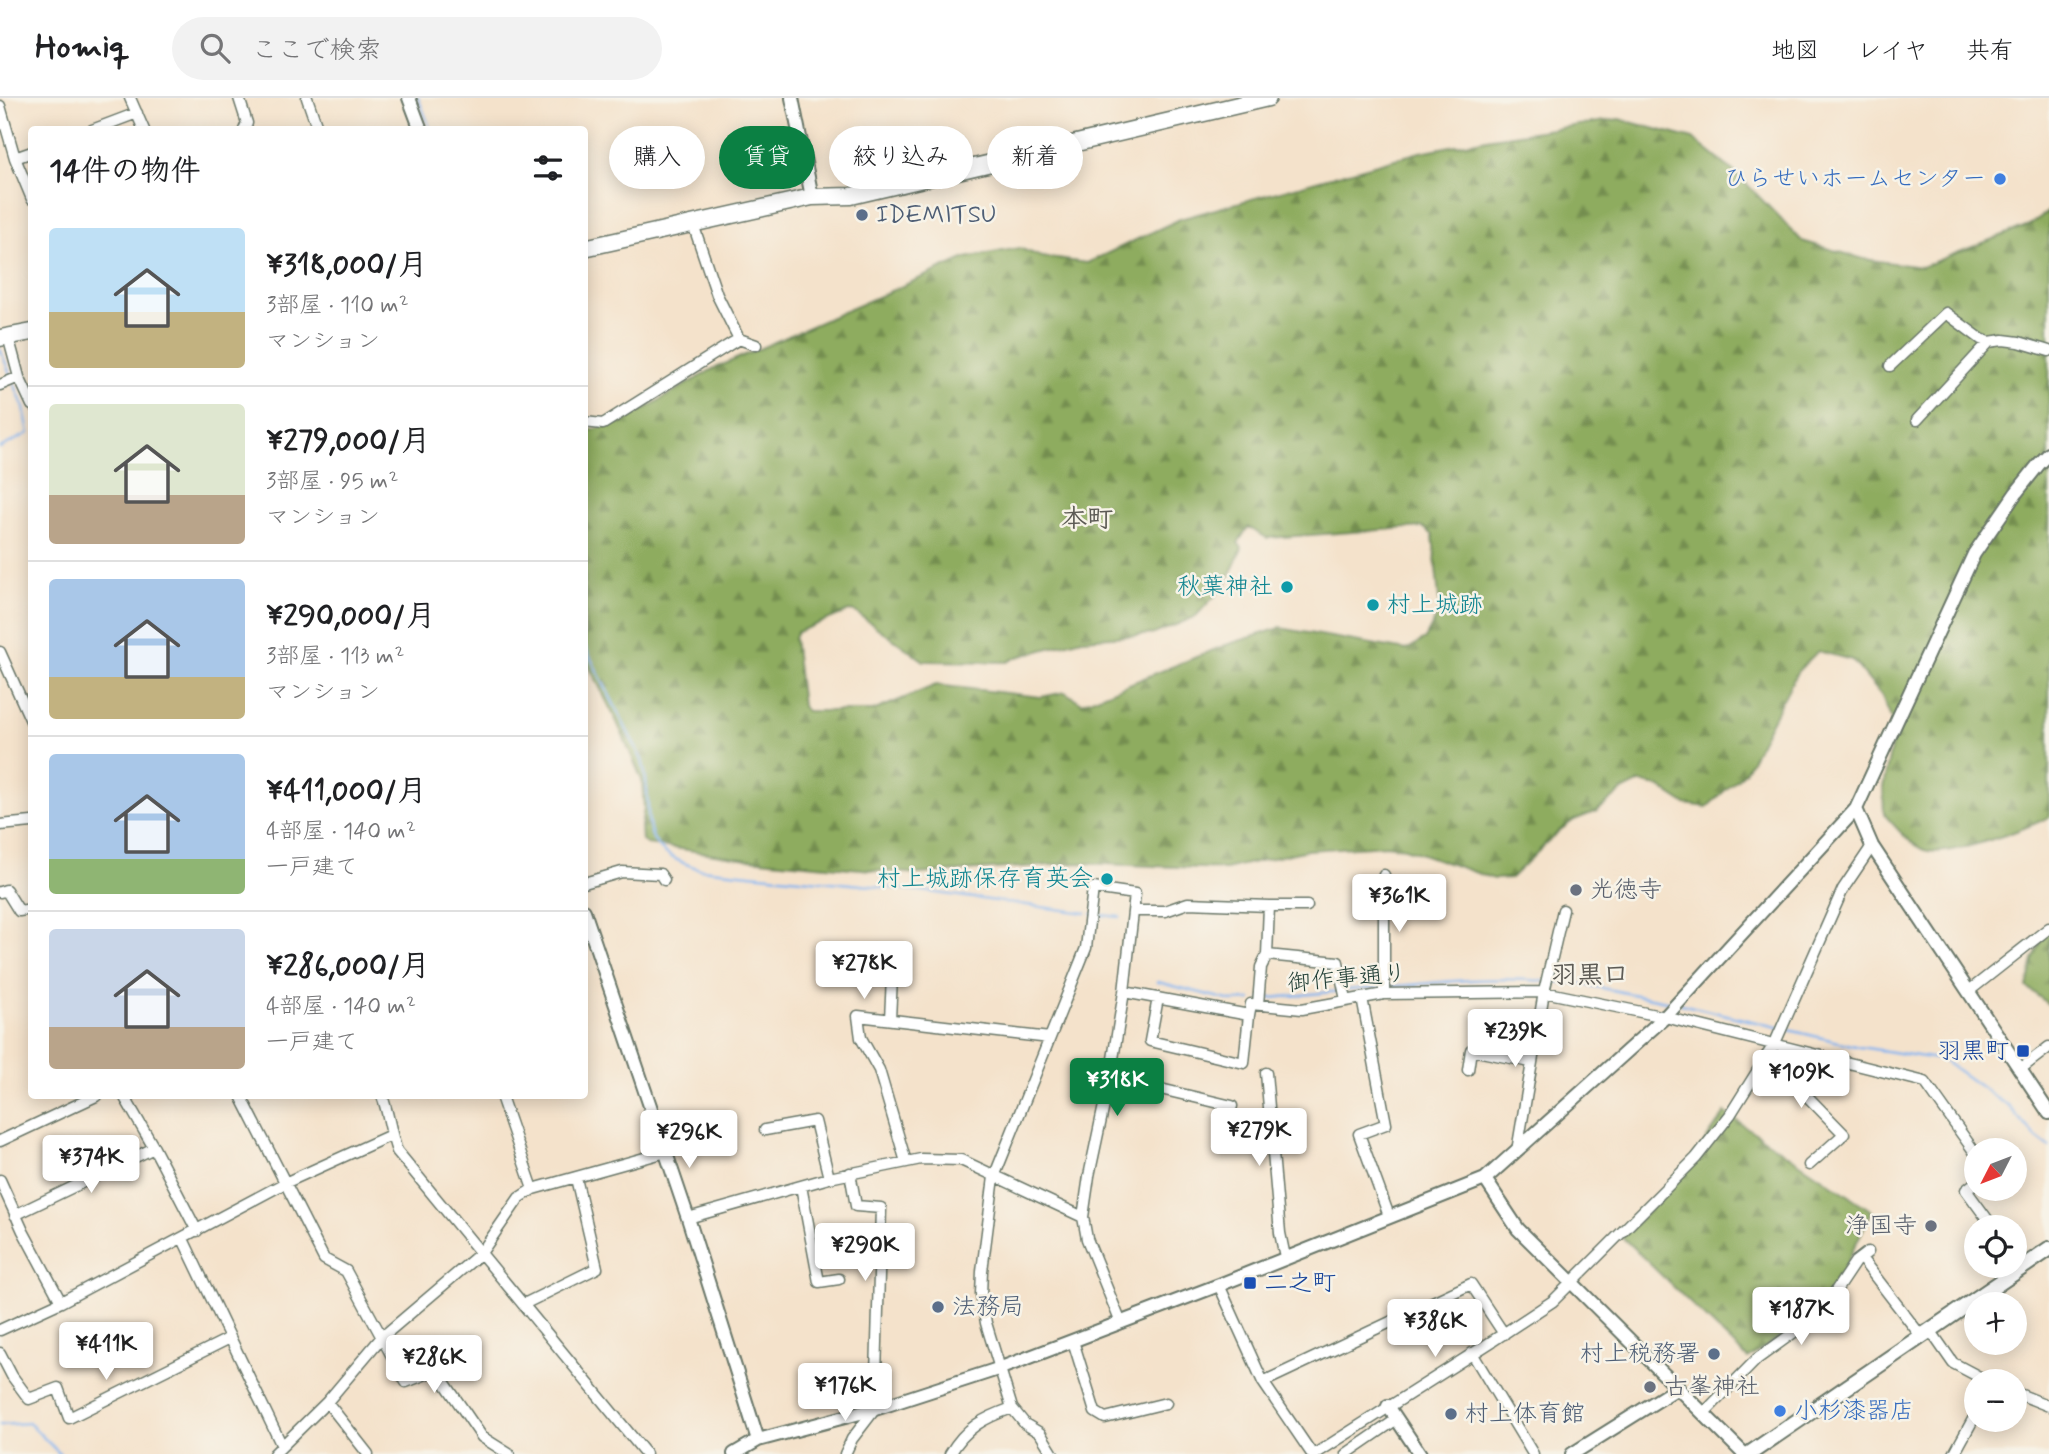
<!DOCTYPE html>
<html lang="ja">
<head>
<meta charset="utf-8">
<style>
  :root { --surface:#fff; --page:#f2f2f2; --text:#202124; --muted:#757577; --line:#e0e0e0; --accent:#0b8043 }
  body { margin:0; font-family:Mynerve,"Klee One",sans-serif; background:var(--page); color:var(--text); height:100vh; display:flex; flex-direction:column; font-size:26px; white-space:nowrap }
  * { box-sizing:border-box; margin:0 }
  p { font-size:23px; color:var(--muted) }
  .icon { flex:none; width:38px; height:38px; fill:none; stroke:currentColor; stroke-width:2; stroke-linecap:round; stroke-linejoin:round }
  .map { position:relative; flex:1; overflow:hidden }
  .drawer { position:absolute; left:28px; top:28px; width:560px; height:973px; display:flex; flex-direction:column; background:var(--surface); border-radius:7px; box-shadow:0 4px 18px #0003 }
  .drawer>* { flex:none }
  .guide { position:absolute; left:609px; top:28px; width:665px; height:63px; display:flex; gap:14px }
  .needle { width:46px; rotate:228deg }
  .tools { position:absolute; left:1964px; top:1040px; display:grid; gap:14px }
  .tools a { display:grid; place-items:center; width:63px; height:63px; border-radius:50%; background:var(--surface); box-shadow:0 4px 18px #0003; font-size:35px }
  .price { position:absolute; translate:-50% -60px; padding:0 16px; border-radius:7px; background:#fff; color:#222; font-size:23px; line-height:46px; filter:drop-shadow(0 2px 4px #0008) }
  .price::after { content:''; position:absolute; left:50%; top:42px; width:21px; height:16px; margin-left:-10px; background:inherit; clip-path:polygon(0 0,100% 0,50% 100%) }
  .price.active { background:var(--accent); color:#fff }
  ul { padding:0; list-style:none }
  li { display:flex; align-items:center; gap:21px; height:175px; padding:0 21px }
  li+li { border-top:2px solid var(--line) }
  li span { display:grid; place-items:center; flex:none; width:196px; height:140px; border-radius:7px; color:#555 }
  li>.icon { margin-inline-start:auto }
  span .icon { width:84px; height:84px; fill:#fffc; stroke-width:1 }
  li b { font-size:30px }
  h2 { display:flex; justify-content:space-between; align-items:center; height:84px; padding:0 21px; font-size:30px }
  .tag { padding:0 24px; border-radius:32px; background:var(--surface); box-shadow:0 4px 18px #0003; font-size:24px; line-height:63px }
  .tag.active { background:var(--accent); color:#fff }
  header { display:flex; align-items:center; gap:42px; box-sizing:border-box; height:98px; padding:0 35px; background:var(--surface); border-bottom:2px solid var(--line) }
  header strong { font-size:33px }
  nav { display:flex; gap:38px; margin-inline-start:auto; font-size:24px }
  .search { width:490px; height:63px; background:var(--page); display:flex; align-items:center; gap:18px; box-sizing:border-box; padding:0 24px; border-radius:38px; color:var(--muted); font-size:26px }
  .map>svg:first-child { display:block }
</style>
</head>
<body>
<header>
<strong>Homiq</strong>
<div class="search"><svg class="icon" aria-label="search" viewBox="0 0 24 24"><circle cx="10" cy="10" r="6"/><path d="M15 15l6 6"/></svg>ここで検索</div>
<nav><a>地図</a><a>レイヤ</a><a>共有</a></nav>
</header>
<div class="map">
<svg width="2049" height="1356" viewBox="0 0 2049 1356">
  <defs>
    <pattern id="forest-firs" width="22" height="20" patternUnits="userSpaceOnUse" patternTransform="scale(1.75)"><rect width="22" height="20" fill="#8eac5f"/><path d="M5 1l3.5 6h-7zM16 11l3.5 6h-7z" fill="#738d4f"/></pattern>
  </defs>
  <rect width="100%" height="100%" fill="#f7f3e8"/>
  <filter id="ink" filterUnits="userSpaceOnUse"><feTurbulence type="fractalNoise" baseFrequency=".0143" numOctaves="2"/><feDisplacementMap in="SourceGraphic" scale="14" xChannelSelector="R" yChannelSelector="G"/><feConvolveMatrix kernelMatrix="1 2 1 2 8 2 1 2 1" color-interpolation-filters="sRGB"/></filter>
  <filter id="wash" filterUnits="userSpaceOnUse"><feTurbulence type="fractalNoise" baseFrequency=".00686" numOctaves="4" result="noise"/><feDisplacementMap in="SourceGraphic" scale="28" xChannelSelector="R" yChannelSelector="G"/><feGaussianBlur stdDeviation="1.57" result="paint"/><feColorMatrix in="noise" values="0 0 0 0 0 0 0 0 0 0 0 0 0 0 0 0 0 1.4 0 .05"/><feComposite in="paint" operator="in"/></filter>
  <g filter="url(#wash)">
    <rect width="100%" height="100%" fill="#f4e2cb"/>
    <path fill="url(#forest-firs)" stroke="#56744a" stroke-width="2" fill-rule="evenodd" d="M1619,21l74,20 45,36 64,66 62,18 57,8 108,-42 20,-14v606c-22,11 -102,42 -125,33 -15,-6 -29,-24 -40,-36l-1,-27 12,-59 -13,-32 -30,-36 -34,-9 -21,21 -52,100 -38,35 -22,-3 -28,-18 -17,-4 -18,9 -25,20 -23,9 -15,11 -48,47 -17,1 -89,-31 -18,-3 -80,5 -82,19 -145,-6 -162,11 -170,-15 -101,-15 -5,-3 -1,-15 3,-18 -2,-28 -25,-58 -32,-64 -1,-226 40,-11 87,-51 255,-112 53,-10 23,9 45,6 93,-44 240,-67 72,-14zM1248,429l19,11 156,-11 10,8 7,75 -15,29 -19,11 -126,-22 -54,17 -144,58 -17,-11 -24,5 -105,-12 -63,26h-67l-4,-5 -8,-68 3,-6 52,-21 6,1 69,49 83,1 10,-5 65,-18 72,-5 41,-17 31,-33 16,-36 -4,-5z
      M2049,827v80l-22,-18 6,-27z
      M1725,1015l147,98 -36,74 -30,33 -58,41 -126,-122 58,-59z"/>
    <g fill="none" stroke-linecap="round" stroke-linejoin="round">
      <path stroke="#83b4ef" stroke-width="2.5" d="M418,0l13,32
        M0,251l24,59 5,25 -29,15
        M584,547l58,115c16,58 -15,86 58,109l222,22 164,22
        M1092,816l28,3
        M1550,883l32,3 89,18
        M1158,884l74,19 19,-1
        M1386,889c53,-5 105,-11 158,-6
        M1348,892l32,-3
        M1261,901l80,-8
        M1681,906l179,43 83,13 66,47 27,30 13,10
        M0,1327l29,-2 31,31"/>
    </g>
  </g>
  <g filter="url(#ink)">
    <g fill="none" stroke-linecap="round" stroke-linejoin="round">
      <defs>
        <path id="minor" d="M130,0l14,32
          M239,0l8,25 -3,7
          M307,0l11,32
          M0,8l15,52
          M92,32l45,-17
          M32,54l-17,6 17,41
          M693,126l24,71 22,44
          M8,238l11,41 13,28
          M1890,268l56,-53 35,26 8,3 14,-2 16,2 30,9
          M0,287l19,-8
          M1917,322l72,-78
          M584,324l19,2 129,-81 7,-4 17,6
          M0,554l32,71
          M0,727l32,-3
          M1384,777v119
          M584,785l38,-11 38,2 4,6
          M0,794l6,-2 13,21 13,-2
          M1269,808h38
          M1135,813h30l23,-8 81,3 -2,49 71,7 8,38
          M1969,893l80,-63
          M1124,894l125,23 2,-11 51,5 82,-15 160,-2 121,25 260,65 51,72
          M1158,900l-8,43 94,22 5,-48
          M1362,900l24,126 -27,10 30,82
          M1258,906l3,-37 6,-12
          M890,921l2,-42
          M1767,957l77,79 -35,31
          M1468,972l3,-20 60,12
          M2019,972l30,-23
          M1266,975l14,160 5,24
          M1110,979l122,29 -6,19 23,5 21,-7
          M124,998l30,52 43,83
          M241,998l83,163 22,12 60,111 30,-12 46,67 27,17
          M382,998c7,18 8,36 15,55l249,303
          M501,998l32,93
          M765,1032l50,-9 14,57
          M0,1043l96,-45
          M1517,1053l27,-159 19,-82
          M906,1064l-27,-92 -18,-32 -3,-22 192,22
          M0,1082l23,51 38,71
          M1976,1084l-10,8 27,37
          M801,1088l18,96 20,-3
          M15,1117l139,-67
          M688,1120l141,-40 92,-19 40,1 122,57
          M183,1141l99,207
          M2014,1158l9,12
          M1861,1160l60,78
          M1219,1187l44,97 49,72
          M524,1206l73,-36 -21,-90
          M0,1232l61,-28 226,-120 104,-47
          M1930,1232l23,33 34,18
          M1073,1243l22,71 10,6 61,-15
          M0,1255l12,23 17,23 29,-11 11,30 161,-80
          M1472,1255l61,101
          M1263,1284l208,-98 33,50
          M2014,1294l35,14
          M327,1304l41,52
          M1704,1315l53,-54 47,-34 23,-21 28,-42 13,-10
          M274,1356l53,-52 54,-64 100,-85 38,-55 14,-9 133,-37
          M845,1356l7,-15 23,-30 6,-201 -25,-2 -6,-33
          M950,1356c16,-27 34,-36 62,-46
          M1053,1356l-13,-21 -15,-9 -13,-16 -26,-85 -5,-29 1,-23 12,-94 92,-229 7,-60 42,6 -11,98 -14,85 -21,99 -6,41 4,22 34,84
          M1315,1356l176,-112 62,-41 143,-143 34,-43 45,-72 68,-154 29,-43
          M1346,1356l51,-35
          M1954,1356l22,-40"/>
        <path id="tertiary" d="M409,0l12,32
          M792,0l20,99
          M2049,356l-10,10 -23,29 -42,61 -118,255 16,37 177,267
          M584,813l104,307 70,222
          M1485,1081l33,50 226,225
          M1388,1308l32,48
          M734,1356l24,-14 117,-31 126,-41 218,-83 266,-106 180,-162 191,-208
          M1572,1356l107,-67"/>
        <path id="secondary" d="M1749,1356l300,-205"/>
        <path id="trunk" d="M584,150l228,-51 39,-1 417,-98
          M0,240l32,-6"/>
      </defs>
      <use href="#minor" stroke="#6a7769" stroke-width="13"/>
      <use href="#tertiary" stroke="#6a7769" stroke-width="16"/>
      <use href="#secondary" stroke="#6a7769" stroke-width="18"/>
      <use href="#trunk" stroke="#6a7769" stroke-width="19"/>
      <use href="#minor" stroke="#fff" stroke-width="10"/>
      <use href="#tertiary" stroke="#fff" stroke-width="12"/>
      <use href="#secondary" stroke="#fff" stroke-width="14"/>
      <use href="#trunk" stroke="#fff" stroke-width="16"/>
    </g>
  </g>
  <g fill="#3f7fe0" stroke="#f7f3e8" stroke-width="2.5">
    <circle cx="2000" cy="81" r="7"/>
    <circle cx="1780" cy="1313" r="7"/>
  </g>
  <g fill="#5c6f8a" stroke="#f7f3e8" stroke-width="2.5">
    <circle cx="862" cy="117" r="7"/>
    <circle cx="938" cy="1209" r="7"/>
    <circle cx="1714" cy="1256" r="7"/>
    <circle cx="1451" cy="1316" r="7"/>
  </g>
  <g fill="#0f9aa8" stroke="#f7f3e8" stroke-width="2.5">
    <circle cx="1287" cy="489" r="7"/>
    <circle cx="1373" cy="507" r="7"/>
    <circle cx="1107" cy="781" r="7"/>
  </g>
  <g fill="#6b7280" stroke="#f7f3e8" stroke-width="2.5">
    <circle cx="1576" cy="792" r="7"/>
    <circle cx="1931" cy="1128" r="7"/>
    <circle cx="1650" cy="1289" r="7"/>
  </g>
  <g fill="#1a4fb4" stroke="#f7f3e8" stroke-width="2.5">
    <rect x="2016" y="946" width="14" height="14" rx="3.5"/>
    <rect x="1243" y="1178" width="14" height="14" rx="3.5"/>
  </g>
  <g text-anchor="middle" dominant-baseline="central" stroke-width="5" stroke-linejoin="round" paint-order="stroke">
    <g font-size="24" fill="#366cbe" stroke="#f7f3e8" text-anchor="end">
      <text x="1986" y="81">ひらせいホームセンター</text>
      <text x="1794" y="1313" text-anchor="start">小杉漆器店</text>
    </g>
    <g font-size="24" fill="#4e5e75" stroke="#f7f3e8" text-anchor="start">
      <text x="876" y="117">IDEMITSU</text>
      <text x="952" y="1209">法務局</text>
      <text x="1700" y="1256" text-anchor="end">村上税務署</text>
      <text x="1465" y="1316">村上体育館</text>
    </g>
    <g font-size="24" fill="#0d838f" stroke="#f7f3e8" text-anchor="end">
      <text x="1273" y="489">秋葉神社</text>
      <text x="1387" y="507" text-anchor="start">村上城跡</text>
      <text x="1093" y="781">村上城跡保存育英会</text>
    </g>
    <g font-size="24" fill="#5b616d" stroke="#f7f3e8" text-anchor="start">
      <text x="1590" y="792">光徳寺</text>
      <text x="1917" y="1128" text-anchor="end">浄国寺</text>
      <text x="1664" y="1289">古峯神社</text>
    </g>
    <g font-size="24" fill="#1f3d34" stroke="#f7f3e8">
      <text transform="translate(1347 881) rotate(-5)">御作事通り</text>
    </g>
    <g font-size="24" fill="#164399" stroke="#f7f3e8" text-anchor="end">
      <text x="2009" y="953">羽黒町</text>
      <text x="1264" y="1185" text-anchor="start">二之町</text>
    </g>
    <g font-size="26" font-weight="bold" fill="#5d5b55" stroke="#f7f3e8">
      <text x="1087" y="422">本町</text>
      <text x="1590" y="878">羽黒口</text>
    </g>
  </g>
</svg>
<div class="tools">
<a><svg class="needle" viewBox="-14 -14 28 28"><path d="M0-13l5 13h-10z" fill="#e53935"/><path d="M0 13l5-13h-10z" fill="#757577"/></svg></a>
<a><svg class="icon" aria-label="locate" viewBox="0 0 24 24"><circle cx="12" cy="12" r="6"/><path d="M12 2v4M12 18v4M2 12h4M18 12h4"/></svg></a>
<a>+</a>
<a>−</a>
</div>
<b class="price" style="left:1399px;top:836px">¥361K</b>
<b class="price" style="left:864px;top:903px">¥278K</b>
<b class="price" style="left:1515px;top:971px">¥239K</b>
<b class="price" style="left:1801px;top:1012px">¥109K</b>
<b class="price active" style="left:1117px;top:1020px">¥318K</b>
<b class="price" style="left:1259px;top:1070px">¥279K</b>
<b class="price" style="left:689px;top:1072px">¥296K</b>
<b class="price" style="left:91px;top:1097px">¥374K</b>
<b class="price" style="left:865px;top:1185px">¥290K</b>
<b class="price" style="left:1801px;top:1249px">¥187K</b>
<b class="price" style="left:1435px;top:1261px">¥386K</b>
<b class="price" style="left:106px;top:1284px">¥411K</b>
<b class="price" style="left:434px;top:1297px">¥286K</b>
<b class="price" style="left:845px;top:1325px">¥176K</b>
<div class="guide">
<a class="tag">購入</a>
<a class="tag active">賃貸</a>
<a class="tag">絞り込み</a>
<a class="tag">新着</a>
</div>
<section class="drawer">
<h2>14件の物件<svg class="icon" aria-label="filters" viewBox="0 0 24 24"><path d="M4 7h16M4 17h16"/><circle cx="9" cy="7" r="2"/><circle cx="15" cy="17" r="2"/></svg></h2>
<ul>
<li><span style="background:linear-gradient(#bfe0f5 60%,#c2b280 0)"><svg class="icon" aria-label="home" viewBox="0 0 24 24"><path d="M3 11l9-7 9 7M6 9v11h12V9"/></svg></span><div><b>¥318,000/月</b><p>3部屋 · 110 m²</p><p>マンション</p></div></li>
<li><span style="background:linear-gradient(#dfe7d0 65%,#b9a48a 0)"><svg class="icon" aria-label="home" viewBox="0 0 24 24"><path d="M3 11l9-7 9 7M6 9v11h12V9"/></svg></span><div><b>¥279,000/月</b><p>3部屋 · 95 m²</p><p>マンション</p></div></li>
<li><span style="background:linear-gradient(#a9c7e8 70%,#c2b280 0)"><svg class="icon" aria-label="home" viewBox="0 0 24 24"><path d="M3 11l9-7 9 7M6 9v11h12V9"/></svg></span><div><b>¥290,000/月</b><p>3部屋 · 113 m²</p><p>マンション</p></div></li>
<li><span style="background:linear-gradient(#a9c7e8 75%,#8fb573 0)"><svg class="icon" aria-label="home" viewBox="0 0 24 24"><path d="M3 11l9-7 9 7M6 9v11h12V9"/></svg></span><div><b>¥411,000/月</b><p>4部屋 · 140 m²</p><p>一戸建て</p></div></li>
<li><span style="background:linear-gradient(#c9d6e8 70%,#b9a48a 0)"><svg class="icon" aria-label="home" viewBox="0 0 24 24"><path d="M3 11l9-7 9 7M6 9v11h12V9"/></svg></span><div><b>¥286,000/月</b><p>4部屋 · 140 m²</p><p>一戸建て</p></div></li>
</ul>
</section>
</div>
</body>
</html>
